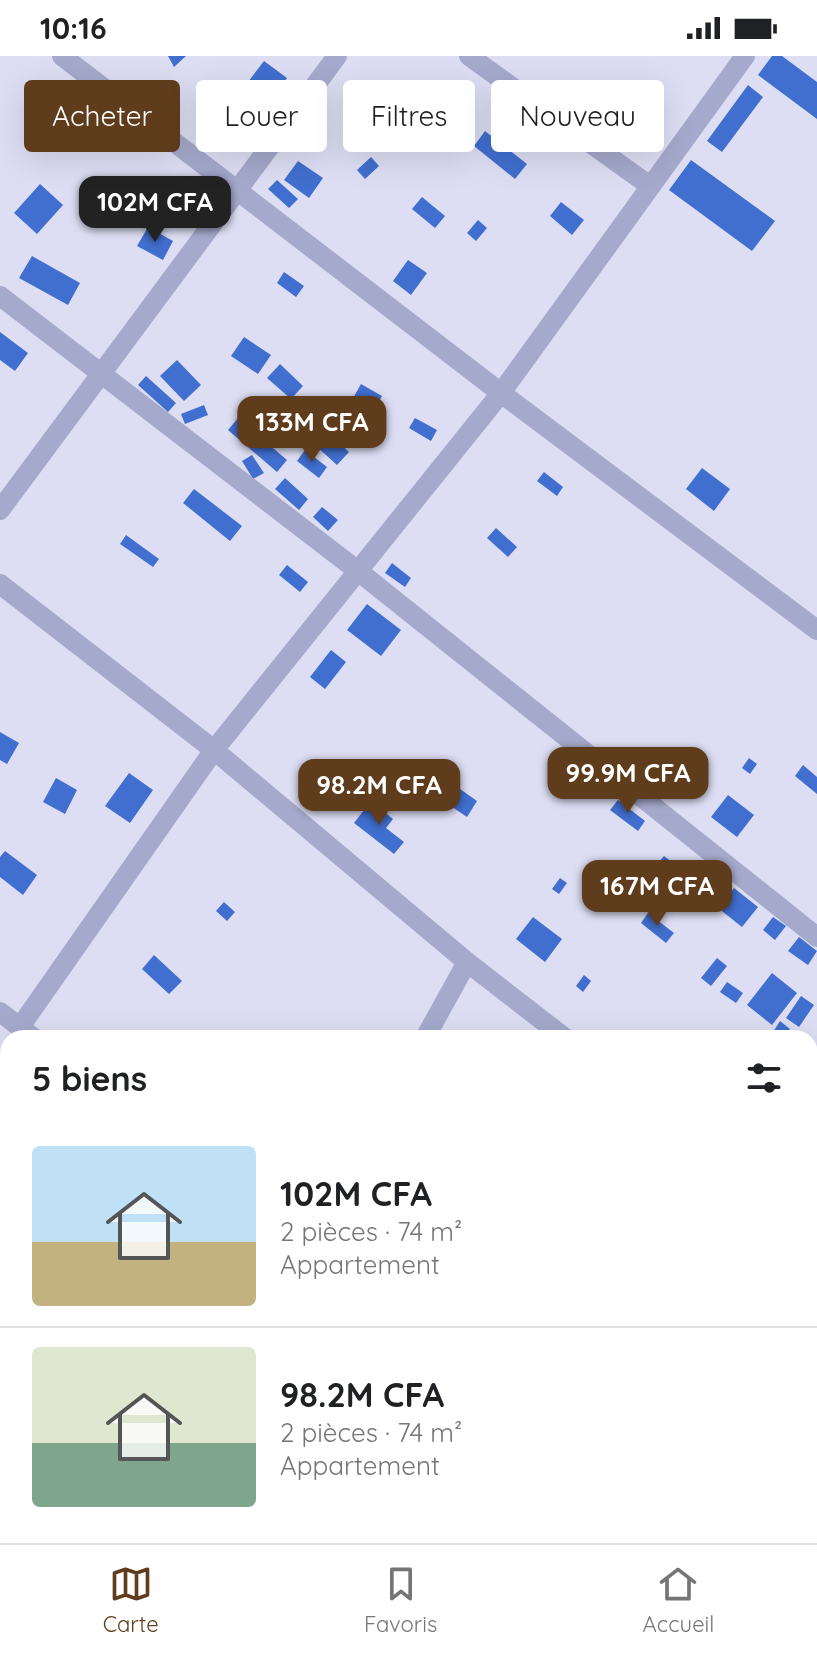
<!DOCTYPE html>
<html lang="fr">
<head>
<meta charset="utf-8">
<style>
  :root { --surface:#fff; --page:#f6f6f6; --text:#202124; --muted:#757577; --line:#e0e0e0; --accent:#5f3c1b }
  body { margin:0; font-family:Quicksand,sans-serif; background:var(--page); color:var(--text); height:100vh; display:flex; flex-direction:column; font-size:30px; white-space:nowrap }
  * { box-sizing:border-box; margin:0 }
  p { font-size:26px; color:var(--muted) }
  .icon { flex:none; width:44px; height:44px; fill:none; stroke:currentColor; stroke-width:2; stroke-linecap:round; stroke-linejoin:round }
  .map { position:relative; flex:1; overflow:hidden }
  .drawer { position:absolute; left:0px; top:974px; width:818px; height:514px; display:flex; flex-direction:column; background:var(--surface); border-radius:24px 24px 0 0; box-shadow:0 8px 32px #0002 }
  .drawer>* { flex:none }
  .hud { position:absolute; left:24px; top:24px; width:770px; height:72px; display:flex; gap:16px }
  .price { position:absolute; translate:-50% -68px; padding:0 18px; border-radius:16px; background:var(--accent); color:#fff; font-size:26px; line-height:52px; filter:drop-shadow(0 2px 4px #0008) }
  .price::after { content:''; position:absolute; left:50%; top:48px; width:24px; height:18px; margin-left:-12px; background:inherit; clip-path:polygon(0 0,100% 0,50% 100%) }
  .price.on { background:#222; color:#fff }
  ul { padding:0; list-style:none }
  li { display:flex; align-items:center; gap:24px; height:200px; padding:0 32px }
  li+li { border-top:2px solid var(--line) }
  li span { display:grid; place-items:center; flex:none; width:224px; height:160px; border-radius:8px; color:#555 }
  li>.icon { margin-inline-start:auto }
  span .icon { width:96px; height:96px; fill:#fffc; stroke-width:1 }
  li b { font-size:34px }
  h2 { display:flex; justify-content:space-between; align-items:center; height:96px; padding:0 32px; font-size:34px }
  .pill { padding:0 28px; border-radius:8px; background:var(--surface); box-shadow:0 8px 32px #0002; font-size:28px; line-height:72px }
  .pill.on { background:var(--accent); color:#fff }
  .status { display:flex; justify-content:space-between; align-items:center; height:56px; padding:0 40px; background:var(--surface); direction:ltr }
  .status svg { height:22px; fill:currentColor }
  .tab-bar { display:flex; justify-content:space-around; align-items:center; height:112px; border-top:2px solid var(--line); background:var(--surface); font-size:22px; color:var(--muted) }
  .tab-bar a { display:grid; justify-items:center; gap:4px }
  .tab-bar .on { color:var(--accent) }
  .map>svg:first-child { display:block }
</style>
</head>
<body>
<div class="status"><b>10:16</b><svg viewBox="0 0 49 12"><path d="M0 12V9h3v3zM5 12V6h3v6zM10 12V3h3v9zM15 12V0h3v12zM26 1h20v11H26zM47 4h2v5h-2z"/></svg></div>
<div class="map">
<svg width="817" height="1487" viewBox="0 0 817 1487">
  <rect width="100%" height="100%" fill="#dddef4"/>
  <path fill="#416fcf" d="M168,0h18l-12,11z
    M772,0h10l35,26v37l-59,-44z
    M264,5l23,17 -23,31 -23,-18z
    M748,29l15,12 -41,55 -15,-11z
    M485,75l42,33 -12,15 -41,-33z
    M371,101l8,9 -14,13 -8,-9z
    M691,104l84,61 -23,30 -83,-61z
    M298,105l25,17 -14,20 -25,-18z
    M277,124l21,19 -9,9 -21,-19z
    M40,128l23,21 -26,29 -23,-21z
    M94,129l21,18 -15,17 -20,-18z
    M422,141l23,19 -10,12 -23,-19z
    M561,146l23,18 -12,15 -22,-19z
    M478,164l9,8 -11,13 -9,-8z
    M148,171l25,14 -10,19 -26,-14z
    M32,200l48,27 -12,22 -49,-27z
    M408,204l19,13 -16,22 -18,-14z
    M284,216l20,14 -8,11 -19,-14z
    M0,276l28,21 -13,18 -15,-11z
    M244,281l27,18 -13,19 -27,-18z
    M177,304l24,25 -17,16 -24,-25z
    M280,308l23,22 -12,13 -24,-21z
    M146,320l30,27 -8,9 -30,-27z
    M361,328l21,12 -9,16 -21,-12z
    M204,349l4,10 -23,9 -4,-10z
    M345,352l19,17 -10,10 -19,-17z
    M238,362l49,42 -10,12 -49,-42z
    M415,362l22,12 -6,11 -22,-13z
    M329,377l20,19 -12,13 -21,-19z
    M305,394l22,17 -8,11 -22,-17z
    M252,399l12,18 -11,6 -11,-18z
    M702,412l28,21 -16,22 -28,-22z
    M544,416l19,15 -6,9 -20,-15z
    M285,422l23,21 -9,11 -24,-21z
    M194,433l48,37 -12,15 -47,-38z
    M322,451l16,13 -10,11 -15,-14z
    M496,472l21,19 -9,10 -21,-19z
    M126,479l33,24 -6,8 -33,-23z
    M392,507l19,15 -6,9 -20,-14z
    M287,509l21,17 -8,10 -21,-17z
    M367,548l34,26 -20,26 -34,-26z
    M331,594l15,12 -21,27 -15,-12z
    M0,676l19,11 -12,21 -7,-4z
    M749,702l8,6 -7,10 -8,-6z
    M803,709l14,12v17l-22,-18z
    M129,717l24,17 -23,33 -25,-17z
    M56,722l21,12 -12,24 -22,-12z
    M453,728l24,17 -10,16 -25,-17z
    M728,739l26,20 -17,22 -26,-20z
    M618,744l27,21 -7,10 -28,-21z
    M371,745l22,18 -7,9 18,14 -10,12 -40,-31z
    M5,795l32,24 -14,20 -23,-18v-20z
    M664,800l12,9 -11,13 -11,-10z
    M560,822l7,5 -8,11 -7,-5z
    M734,832l24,19 -16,20 -24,-19z
    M224,846l11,10 -8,9 -11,-10z
    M648,857l26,20 -8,10 -25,-20z
    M533,861l29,22 -17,23 -29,-23z
    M773,861l13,9 -11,14 -12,-10z
    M799,881l18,14 -9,14 -20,-14z
    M154,899l28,26 -13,13 -27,-25z
    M717,902l10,8 -16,20 -10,-8z
    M772,917l25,20 -25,32 -25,-20z
    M584,919l7,6 -8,11 -7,-6z
    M727,926l16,11 -7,10 -16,-11z
    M801,940l13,9 -15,22 -13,-9z
    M780,965l10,8 -6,9 -11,-6z
    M811,1005l6,5v14l-7,-6z
    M0,1008l8,8v10l-8,9z
    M813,1068l4,3 -3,22 -4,-3z
    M0,1086l8,6v10l-8,10z
    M0,1125l8,6v15l-8,-6z
    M0,1308l8,7v10l-8,10z
    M210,1480h10l8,7h-23z
    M568,1480h23l9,7h-37z"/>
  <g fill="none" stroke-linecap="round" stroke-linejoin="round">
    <path stroke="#a5a9cb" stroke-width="20" d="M62,0l439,337 316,237
      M469,0l181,130
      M0,240l358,275 459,366
      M0,454l337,-454
      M0,528l214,166 253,212 98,76
      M0,956l34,26
      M20,971l194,-277 287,-357 244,-337
      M425,982l42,-76
      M0,1259l8,-11
      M810,1472l7,5
      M669,1480l6,7
      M419,1487l6,-7"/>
    <path stroke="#7981a2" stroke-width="20" d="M810,1125l7,-8
      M143,1487l5,-7"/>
  </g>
</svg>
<b class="price on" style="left:155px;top:188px">102M CFA</b>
<b class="price" style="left:312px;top:408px">133M CFA</b>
<b class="price" style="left:628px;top:759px">99.9M CFA</b>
<b class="price" style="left:379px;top:771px">98.2M CFA</b>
<b class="price" style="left:657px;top:872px">167M CFA</b>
<div class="hud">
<a class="pill on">Acheter</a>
<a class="pill">Louer</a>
<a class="pill">Filtres</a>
<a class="pill">Nouveau</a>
</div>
<section class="drawer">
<h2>5 biens<svg class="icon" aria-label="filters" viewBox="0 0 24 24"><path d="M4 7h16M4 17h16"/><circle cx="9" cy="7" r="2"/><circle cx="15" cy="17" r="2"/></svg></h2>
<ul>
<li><span style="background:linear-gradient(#bfe0f5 60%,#c2b280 0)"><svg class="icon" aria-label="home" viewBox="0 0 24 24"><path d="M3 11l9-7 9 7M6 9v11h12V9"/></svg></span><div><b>102M CFA</b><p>2 pièces · 74 m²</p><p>Appartement</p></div></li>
<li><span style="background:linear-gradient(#dfe7d0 60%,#7fa58c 0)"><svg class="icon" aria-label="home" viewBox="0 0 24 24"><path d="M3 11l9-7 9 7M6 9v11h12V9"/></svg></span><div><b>98.2M CFA</b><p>2 pièces · 74 m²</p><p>Appartement</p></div></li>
</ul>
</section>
</div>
<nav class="tab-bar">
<a class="on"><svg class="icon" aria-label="map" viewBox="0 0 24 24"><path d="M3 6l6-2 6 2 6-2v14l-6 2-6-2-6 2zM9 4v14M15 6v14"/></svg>Carte</a>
<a><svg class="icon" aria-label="saved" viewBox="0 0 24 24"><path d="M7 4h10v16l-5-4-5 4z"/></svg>Favoris</a>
<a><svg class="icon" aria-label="home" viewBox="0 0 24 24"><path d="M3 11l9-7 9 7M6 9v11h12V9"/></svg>Accueil</a>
</nav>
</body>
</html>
